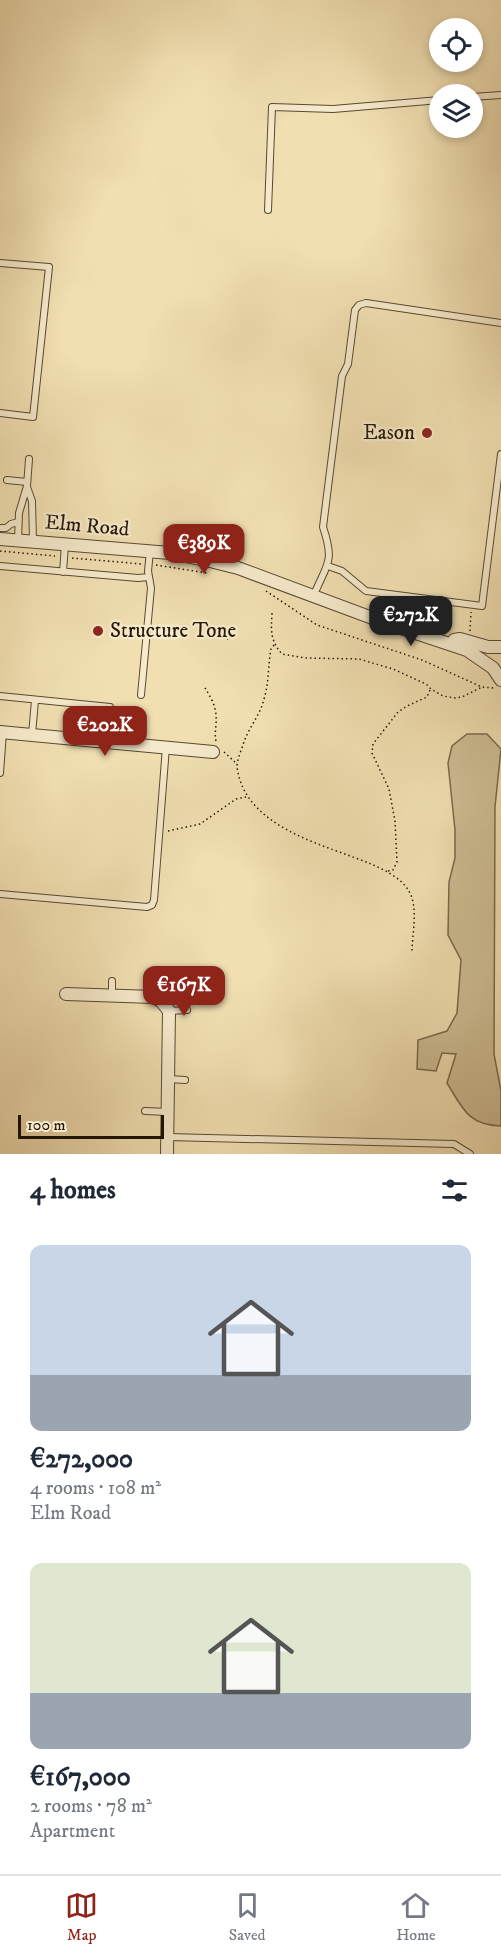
<!DOCTYPE html>
<html lang="en">
<head>
<meta charset="utf-8">
<style>
  :root { --surface:#fff; --page:#f6f6f7; --text:#1f2937; --muted:#747a83; --line:#e0e1e3; --accent:#8f2418 }
  body { margin:0; font-family:"IM FELL DW Pica",serif; background:var(--page); color:var(--text); height:100vh; display:flex; flex-direction:column; font-size:22px; white-space:nowrap }
  * { box-sizing:border-box; margin:0 }
  p { font-size:20px; color:var(--muted) }
  .icon { flex:none; width:33px; height:33px; fill:none; stroke:currentColor; stroke-width:2; stroke-linecap:round; stroke-linejoin:round }
  .map { position:relative; height:1154px; overflow:hidden }
  .sheet { display:flex; flex-direction:column; background:var(--surface); flex:1 }
  .sheet>* { flex:none }
  .tools { position:absolute; left:429px; top:18px; display:grid; gap:12px }
  .tools a { display:grid; place-items:center; width:54px; height:54px; border-radius:50%; background:var(--surface); box-shadow:0 3px 9px #0003; font-size:30px }
  .scale { position:absolute; left:18px; bottom:15px; width:146px; box-sizing:border-box; padding-left:6px; border:3px solid #251707; border-top:0; font-size:16px; line-height:21px; white-space:nowrap; color:#251707; -webkit-text-stroke:4px #f6eacc; paint-order:stroke }
  .price { position:absolute; translate:-50% -51px; padding:0 14px; border-radius:12px; background:var(--accent); color:#fff; font-size:20px; line-height:39px; filter:drop-shadow(0 2px 3px #0008) }
  .price::after { content:''; position:absolute; left:50%; top:36px; width:18px; height:14px; margin-left:-9px; background:inherit; clip-path:polygon(0 0,100% 0,50% 100%) }
  .price.current { background:#222; color:#fff }
  ul { padding:0; list-style:none }
  li { display:grid; align-content:center; gap:12px; height:318px; padding:0 30px }
  li span { display:grid; place-items:center; height:186px; border-radius:12px; color:#555 }
  li>.icon { margin-inline-start:auto }
  span .icon { width:108px; height:108px; fill:#fffc; stroke-width:1 }
  li b { font-size:26px }
  h2 { display:flex; justify-content:space-between; align-items:center; height:72px; padding:0 30px; font-size:26px }
  .tabs { display:flex; justify-content:space-around; align-items:center; height:84px; border-top:2px solid var(--line); background:var(--surface); font-size:16px; color:var(--muted) }
  .tabs a { display:grid; justify-items:center; gap:3px }
  .tabs .current { color:var(--accent) }
  .map>svg:first-child { display:block }
</style>
</head>
<body>
<div class="map">
<svg width="501" height="1154" viewBox="0 0 501 1154">
  <rect width="100%" height="100%" fill="#f1dfb1"/>
  <filter id="stains"><feTurbulence type="fractalNoise" baseFrequency=".00333" numOctaves="4"/><feColorMatrix values="0 0 0 0 .2 0 0 0 0 .09 0 0 0 0 .02 0 0 0 .5 -.17"/></filter>
  <radialGradient id="worn" r=".72"><stop offset=".6" stop-color="#630" stop-opacity="0"/><stop offset="1" stop-color="#630" stop-opacity=".3"/></radialGradient>
  <path fill="#cebd94" stroke="#7a6a4e" stroke-width="1.5" d="M467,734h20l14,15 -6,58 -1,247 7,37v35c-33,-1 -38,-17 -54,-43l9,-29 -14,-1 -6,18 -19,-2 1,-29 29,-9 10,-18 4,-53 -13,-25 1,-53 6,-24v-28l-7,-67 4,-17z"/>
  <g fill="none" stroke-linecap="round" stroke-linejoin="round">
    <defs>
      <path id="lane" d="M472,97l29,-2
        M268,210l4,-103 61,2 107,-9
        M0,263l49,4 -16,150 -33,-4
        M7,480l20,2
        M27,487l5,14 1,40
        M0,528h6l5,-4 7,-2
        M18,540l1,-27 8,-27 2,-27
        M206,560l4,-16
        M0,566l138,12 11,-1
        M328,566l14,5 24,20 116,15 19,-152
        M63,572l2,-27
        M314,595c13,-32 21,-32 9,-68l19,-151 6,-12 7,-54 4,-5 7,-2 135,20
        M141,695l10,-107 -3,-17 2,-20
        M0,696l110,11 -3,35
        M32,735l3,-35
        M76,739l4,-35
        M0,773l3,-41
        M0,894l147,13 5,-2 2,-5 12,-153
        M112,981v14
        M161,1001l8,-13 3,-8
        M169,1011l18,-1
        M168,1079l17,1
        M145,1111l23,1
        M168,1137l286,7 16,10"/>
      <path id="street" d="M0,539l170,14 36,7 32,8 145,54 84,28 26,18 8,12
        M454,640l6,-1 28,8h13
        M0,732l213,20
        M66,994l87,3 8,4 8,10 -2,143"/>
    </defs>
    <use href="#lane" stroke="#584932" stroke-width="8"/>
    <use href="#street" stroke="#584932" stroke-width="14"/>
    <path stroke="#251707" stroke-width="1.5" stroke-dasharray="1.5 3" stroke-linecap="butt" d="M0,551l55,5
      M72,558l70,6
      M156,565l51,8
      M266,591l51,34 105,35 60,27 12,1
      M272,613c-1,18 -2,27 10,41l23,4 54,1 34,10 33,15 5,5 12,7 12,2 7,-1 20,-10
      M470,631l1,-19
      M214,635l14,4
      M274,645l-3,4c-3,16 -2,34 -7,50 -4,17 -16,29 -21,46 -2,6 -6,15 -6,22 8,61 86,77 134,97 16,7 35,16 41,34 5,17 0,38 0,55
      M205,688c5,8 11,18 11,28 1,9 -2,16 0,25
      M224,752l12,11
      M168,831l32,-7 36,-25 10,-2
      M388,871l5,-1 4,-8 -2,-41 -6,-32 -17,-36 1,-9 25,-32 9,-6 20,-9 3,-7"/>
    <use href="#lane" stroke="#f6eacc" stroke-width="6"/>
    <use href="#street" stroke="#f6eacc" stroke-width="12"/>
  </g>
  <g fill="#8f2418" stroke="#f6eacc" stroke-width="2">
    <circle cx="427" cy="433" r="6"/>
    <circle cx="98" cy="631" r="6"/>
  </g>
  <g text-anchor="middle" dominant-baseline="central" stroke-width="4.5" stroke-linejoin="round" paint-order="stroke">
    <g font-size="21" fill="#251707" stroke="#f6eacc" text-anchor="end">
      <text x="415" y="433">Eason</text>
      <text x="110" y="631" text-anchor="start">Structure Tone</text>
    </g>
    <g font-size="21" fill="#251707" stroke="#f6eacc">
      <text transform="translate(87 526) rotate(5)">Elm Road</text>
    </g>
  </g>
  <rect width="100%" height="100%" filter="url(#stains)"/>
  <rect width="100%" height="100%" fill="url(#worn)"/>
</svg>
<div class="tools">
<a><svg class="icon" aria-label="locate" viewBox="0 0 24 24"><circle cx="12" cy="12" r="6"/><path d="M12 2v4M12 18v4M2 12h4M18 12h4"/></svg></a>
<a><svg class="icon" aria-label="layers" viewBox="0 0 24 24"><path d="M12 4l9 5-9 5-9-5zM3 14l9 5 9-5"/></svg></a>
</div>
<div class="scale">100 m</div>
<b class="price" style="left:204px;top:575px">€389K</b>
<b class="price current" style="left:411px;top:647px">€272K</b>
<b class="price" style="left:105px;top:757px">€202K</b>
<b class="price" style="left:184px;top:1017px">€167K</b>
</div>
<section class="sheet">
<h2>4 homes<svg class="icon" aria-label="filters" viewBox="0 0 24 24"><path d="M4 7h16M4 17h16"/><circle cx="9" cy="7" r="2"/><circle cx="15" cy="17" r="2"/></svg></h2>
<ul>
<li><span style="background:linear-gradient(#c9d6e8 70%,#9aa5b1 0)"><svg class="icon" aria-label="home" viewBox="0 0 24 24"><path d="M3 11l9-7 9 7M6 9v11h12V9"/></svg></span><div><b>€272,000</b><p>4 rooms · 108 m²</p><p>Elm Road</p></div></li>
<li><span style="background:linear-gradient(#dfe7d0 70%,#9aa5b1 0)"><svg class="icon" aria-label="home" viewBox="0 0 24 24"><path d="M3 11l9-7 9 7M6 9v11h12V9"/></svg></span><div><b>€167,000</b><p>2 rooms · 78 m²</p><p>Apartment</p></div></li>
</ul>
</section>
<nav class="tabs">
<a class="current"><svg class="icon" aria-label="map" viewBox="0 0 24 24"><path d="M3 6l6-2 6 2 6-2v14l-6 2-6-2-6 2zM9 4v14M15 6v14"/></svg>Map</a>
<a><svg class="icon" aria-label="saved" viewBox="0 0 24 24"><path d="M7 4h10v16l-5-4-5 4z"/></svg>Saved</a>
<a><svg class="icon" aria-label="home" viewBox="0 0 24 24"><path d="M3 11l9-7 9 7M6 9v11h12V9"/></svg>Home</a>
</nav>
</body>
</html>
